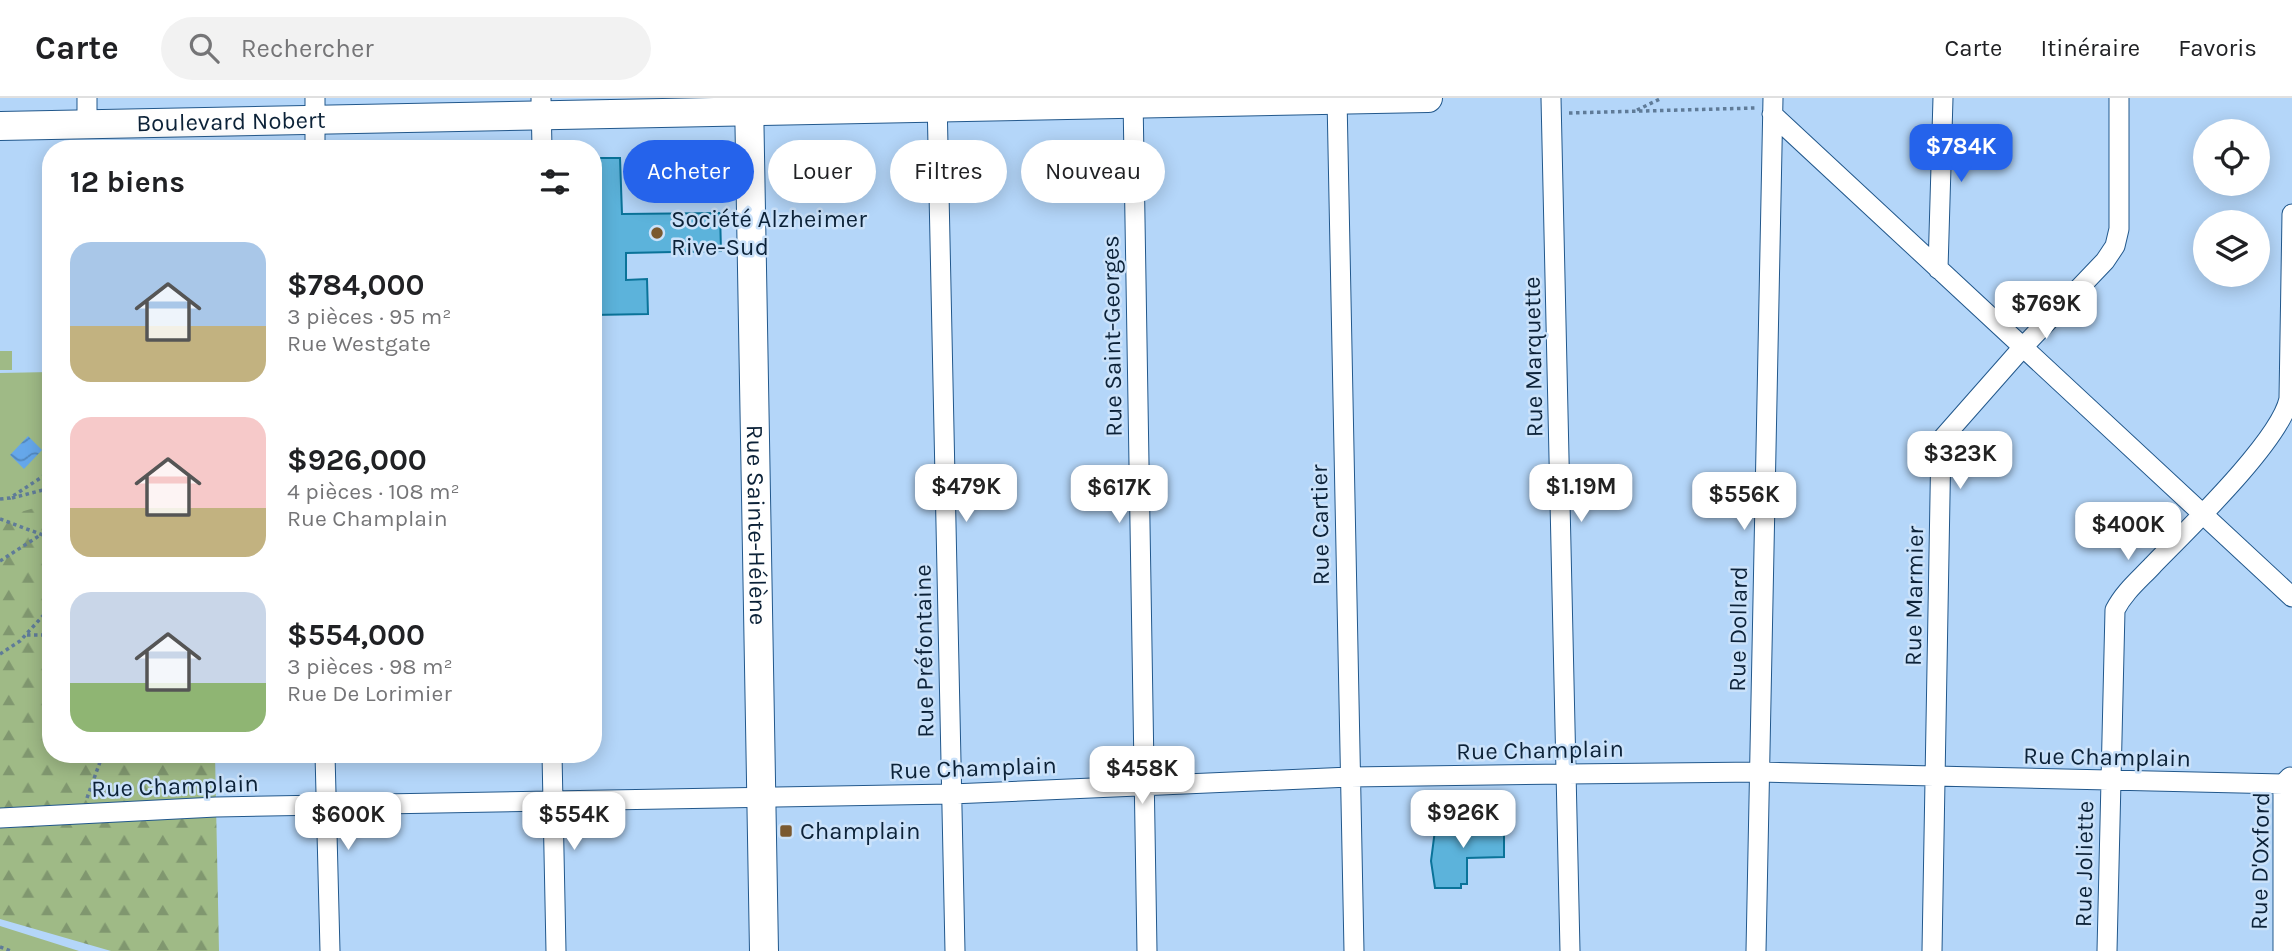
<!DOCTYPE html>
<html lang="fr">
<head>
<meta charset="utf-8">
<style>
  :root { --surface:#fff; --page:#f2f2f2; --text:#202124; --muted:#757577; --line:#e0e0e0; --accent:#2563eb }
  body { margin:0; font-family:Karla,sans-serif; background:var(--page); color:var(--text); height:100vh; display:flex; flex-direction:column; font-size:26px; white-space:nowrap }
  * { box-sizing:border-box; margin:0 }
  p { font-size:23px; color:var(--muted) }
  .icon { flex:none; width:38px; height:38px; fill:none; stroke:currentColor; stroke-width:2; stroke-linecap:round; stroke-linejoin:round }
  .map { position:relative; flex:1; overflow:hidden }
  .details { position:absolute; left:42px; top:42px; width:560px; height:623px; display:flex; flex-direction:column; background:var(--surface); border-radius:28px; box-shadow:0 4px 18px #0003 }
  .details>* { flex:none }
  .banner { position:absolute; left:623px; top:42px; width:665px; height:63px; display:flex; gap:14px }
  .tools { position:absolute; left:2193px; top:21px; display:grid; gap:14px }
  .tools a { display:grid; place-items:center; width:77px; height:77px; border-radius:50%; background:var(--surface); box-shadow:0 4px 18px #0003; font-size:35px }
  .price { position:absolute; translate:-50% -60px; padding:0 16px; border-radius:14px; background:#fff; color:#222; font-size:23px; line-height:46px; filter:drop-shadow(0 2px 4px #0008) }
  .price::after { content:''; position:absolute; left:50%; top:42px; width:21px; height:16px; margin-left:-10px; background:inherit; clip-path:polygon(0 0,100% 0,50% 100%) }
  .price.selected { background:var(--accent); color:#fff }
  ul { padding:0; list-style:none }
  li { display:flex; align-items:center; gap:21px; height:175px; padding:0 28px }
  li span { display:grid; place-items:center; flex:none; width:196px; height:140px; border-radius:21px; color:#555 }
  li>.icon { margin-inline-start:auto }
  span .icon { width:84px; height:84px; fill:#fffc; stroke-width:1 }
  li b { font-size:30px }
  h2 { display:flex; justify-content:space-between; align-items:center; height:84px; padding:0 28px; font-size:30px }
  .tag { padding:0 24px; border-radius:32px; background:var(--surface); box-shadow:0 4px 18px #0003; font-size:24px; line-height:63px }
  .tag.selected { background:var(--accent); color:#fff }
  header { display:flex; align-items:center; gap:42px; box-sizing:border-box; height:98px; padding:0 35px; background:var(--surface); border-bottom:2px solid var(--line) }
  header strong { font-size:33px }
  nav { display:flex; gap:38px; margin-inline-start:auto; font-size:24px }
  .search { width:490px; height:63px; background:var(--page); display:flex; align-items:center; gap:18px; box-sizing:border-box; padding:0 24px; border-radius:38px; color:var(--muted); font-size:26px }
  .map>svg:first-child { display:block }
</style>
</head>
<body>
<header>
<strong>Carte</strong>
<div class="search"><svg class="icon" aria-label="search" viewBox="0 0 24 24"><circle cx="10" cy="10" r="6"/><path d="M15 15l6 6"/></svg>Rechercher</div>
<nav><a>Carte</a><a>Itinéraire</a><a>Favoris</a></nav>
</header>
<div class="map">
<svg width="2292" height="853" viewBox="0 0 2292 853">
  <defs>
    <pattern id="forest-firs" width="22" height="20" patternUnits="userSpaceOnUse" patternTransform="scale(1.75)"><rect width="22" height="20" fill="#9fba86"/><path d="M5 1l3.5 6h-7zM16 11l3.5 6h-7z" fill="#80976f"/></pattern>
    <pattern id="water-waves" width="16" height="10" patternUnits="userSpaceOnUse" patternTransform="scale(1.75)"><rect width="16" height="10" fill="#65a7ea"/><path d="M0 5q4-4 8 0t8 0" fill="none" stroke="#5288bf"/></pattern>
  </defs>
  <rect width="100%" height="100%" fill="#b4d6f9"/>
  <path fill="#9fba86" d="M0,253h12v19h-12z
    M51,274v382h164l-215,64v-445z
    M0,828l79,25h-79z"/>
  <path fill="url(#forest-firs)" d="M51,397v259h164l4,197h-108l-111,-32v-401l48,-14z"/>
  <path fill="url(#water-waves)" d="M28,338l14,14 -18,19 -14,-14z"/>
  <path fill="#5cb3db" stroke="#0a7399" stroke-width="2" d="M593,60h27l2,56 98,-1 1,38 -95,2v27l21,-1 1,35 -55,1z
    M1458,723l46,3v33l-37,1v26h-6v4h-26l-4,-27 4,-31 6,-6h17z"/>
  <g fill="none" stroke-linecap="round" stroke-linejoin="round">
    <defs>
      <path id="street" d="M87,0v25
        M315,0v51
        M541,0l1,51
        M937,0l18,853
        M1133,0l14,853
        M1337,0l17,853
        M1551,0l19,853
        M1772,16l520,483
        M1938,171l5,-171
        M325,656l5,197
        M552,656l4,197
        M0,720l216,-11 735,-13 399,-17 217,-3 193,-2 523,12
        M1756,853l17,-853
        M1932,853l9,-511 82,-93 82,-86 10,-15 4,-17v-131
        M2107,853l8,-341c9,-18 25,-31 38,-45 34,-35 127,-124 136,-166l3,-185
        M2283,853v-167l7,-7"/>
      <g id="secondary">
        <path id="s1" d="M749,0l15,853"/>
        <path id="s2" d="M0,28l1428,-28"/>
      </g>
    </defs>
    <use href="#street" stroke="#22588c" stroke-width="21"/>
    <use href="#secondary" stroke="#22588c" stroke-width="30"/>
    <path stroke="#5f7b98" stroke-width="3.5" stroke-dasharray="3.5 3.5" stroke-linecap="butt" d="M1637,12l25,-12
      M1569,15l186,-5
      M12,400l39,-10
      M0,401l10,-1 41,-27
      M0,421l51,19
      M0,463l42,-27
      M27,537h24
      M0,556l20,-13 31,-34
      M87,700l13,-36 7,-8
      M0,849l11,4"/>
    <use href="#street" stroke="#fff" stroke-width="19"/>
    <use href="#secondary" stroke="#fff" stroke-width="28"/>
  </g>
  <g fill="#7a5930" stroke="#cbe2fa" stroke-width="2.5">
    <circle cx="657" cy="135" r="7"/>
    <rect x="779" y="726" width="14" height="14" rx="3.5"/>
  </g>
  <g text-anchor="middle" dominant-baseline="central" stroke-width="5" stroke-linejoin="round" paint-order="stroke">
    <g font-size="24" fill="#0c2238" stroke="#cbe2fa">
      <text stroke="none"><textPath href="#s2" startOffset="231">Boulevard Nobert</textPath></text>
      <text transform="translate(1112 238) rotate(-91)">Rue Saint-Georges</text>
      <text transform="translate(1533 259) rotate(-91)">Rue Marquette</text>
      <text stroke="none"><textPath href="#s1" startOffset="427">Rue Sainte-Hélène</textPath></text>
      <text transform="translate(1320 427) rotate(-91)">Rue Cartier</text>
      <text transform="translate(1914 498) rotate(-89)">Rue Marmier</text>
      <text transform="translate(1738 531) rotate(-89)">Rue Dollard</text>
      <text transform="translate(924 553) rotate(-91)">Rue Préfontaine</text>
      <text transform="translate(1540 652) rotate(-1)">Rue Champlain</text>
      <text transform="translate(2107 659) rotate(1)">Rue Champlain</text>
      <text transform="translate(973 670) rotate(-2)">Rue Champlain</text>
      <text transform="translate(175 688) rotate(-2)">Rue Champlain</text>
      <text transform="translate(2260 763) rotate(-89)">Rue D'Oxford</text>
      <text transform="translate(2084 766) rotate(-89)">Rue Joliette</text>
    </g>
    <g font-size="24" fill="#0c2238" stroke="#cbe2fa" text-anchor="start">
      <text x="671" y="121">Société Alzheimer<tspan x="671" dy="28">Rive-Sud</tspan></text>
      <text x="800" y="733">Champlain</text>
    </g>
  </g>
</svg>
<div class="tools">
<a><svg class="icon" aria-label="locate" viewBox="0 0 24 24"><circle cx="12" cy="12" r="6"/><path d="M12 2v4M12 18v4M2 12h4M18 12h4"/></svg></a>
<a><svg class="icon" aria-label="layers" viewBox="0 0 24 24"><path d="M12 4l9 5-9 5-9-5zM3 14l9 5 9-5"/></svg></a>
</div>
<b class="price selected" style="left:1961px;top:86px">$784K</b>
<b class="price" style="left:2046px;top:243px">$769K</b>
<b class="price" style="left:1960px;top:393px">$323K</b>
<b class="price" style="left:966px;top:426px">$479K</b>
<b class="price" style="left:1581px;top:426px">$1.19M</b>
<b class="price" style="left:1119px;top:427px">$617K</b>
<b class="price" style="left:1744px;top:434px">$556K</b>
<b class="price" style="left:2128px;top:464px">$400K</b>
<b class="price" style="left:1142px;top:708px">$458K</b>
<b class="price" style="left:1463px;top:752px">$926K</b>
<b class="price" style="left:348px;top:754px">$600K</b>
<b class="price" style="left:574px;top:754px">$554K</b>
<div class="banner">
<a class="tag selected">Acheter</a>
<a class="tag">Louer</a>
<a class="tag">Filtres</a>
<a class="tag">Nouveau</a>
</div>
<section class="details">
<h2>12 biens<svg class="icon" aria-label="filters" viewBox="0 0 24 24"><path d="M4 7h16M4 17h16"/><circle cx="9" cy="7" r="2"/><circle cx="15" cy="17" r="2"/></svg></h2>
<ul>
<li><span style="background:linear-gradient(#a9c7e8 60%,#c2b280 0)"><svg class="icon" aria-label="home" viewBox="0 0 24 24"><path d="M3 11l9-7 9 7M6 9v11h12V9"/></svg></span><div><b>$784,000</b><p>3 pièces · 95 m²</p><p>Rue Westgate</p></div></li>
<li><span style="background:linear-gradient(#f6c9c9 65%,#c2b280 0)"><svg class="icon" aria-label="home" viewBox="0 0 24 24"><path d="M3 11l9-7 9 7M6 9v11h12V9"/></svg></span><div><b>$926,000</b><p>4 pièces · 108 m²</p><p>Rue Champlain</p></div></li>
<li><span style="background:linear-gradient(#c9d6e8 65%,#8fb573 0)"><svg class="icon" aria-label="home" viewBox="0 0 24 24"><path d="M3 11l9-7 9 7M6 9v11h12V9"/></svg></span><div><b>$554,000</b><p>3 pièces · 98 m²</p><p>Rue De Lorimier</p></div></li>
</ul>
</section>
</div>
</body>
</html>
